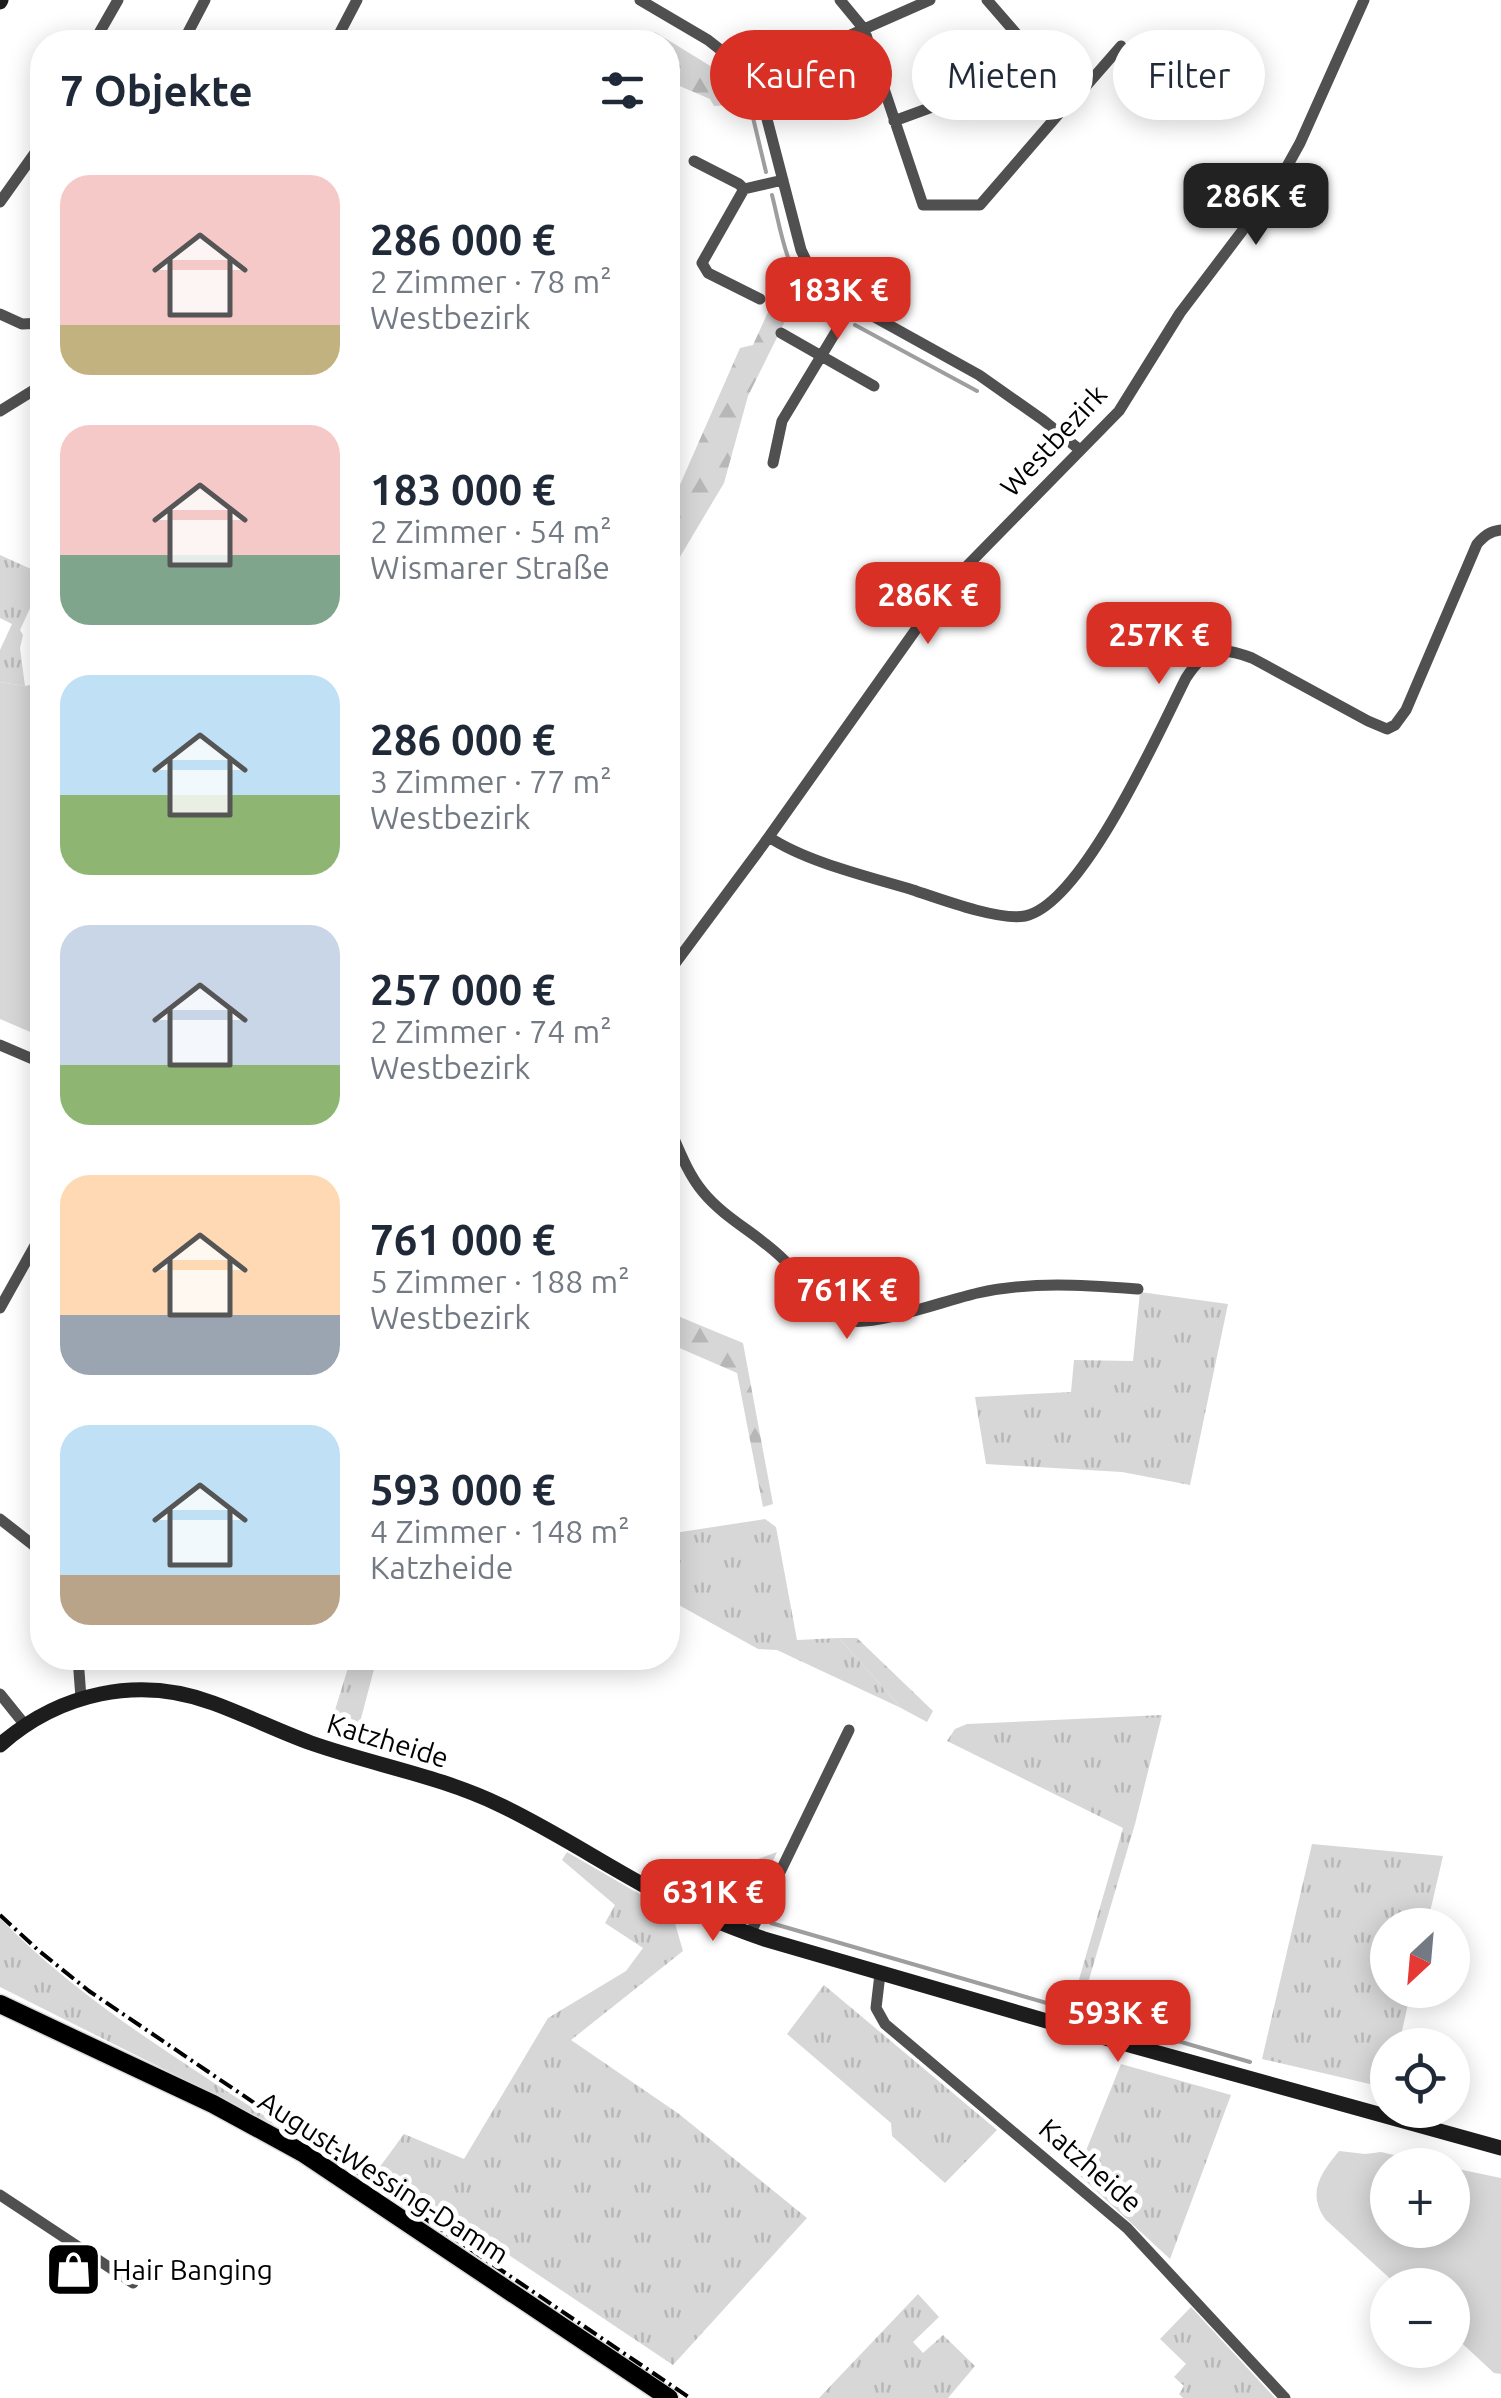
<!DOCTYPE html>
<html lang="de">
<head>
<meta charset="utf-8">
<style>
  :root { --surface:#fff; --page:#f2f2f3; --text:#1f2937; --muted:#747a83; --accent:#d93025 }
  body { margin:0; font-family:Ubuntu,sans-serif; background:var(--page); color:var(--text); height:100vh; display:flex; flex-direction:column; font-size:38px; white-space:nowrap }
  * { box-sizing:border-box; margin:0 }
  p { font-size:32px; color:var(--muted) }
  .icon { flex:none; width:55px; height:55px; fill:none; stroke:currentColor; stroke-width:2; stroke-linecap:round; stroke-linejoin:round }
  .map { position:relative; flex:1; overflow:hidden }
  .details { position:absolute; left:30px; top:30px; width:650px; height:1640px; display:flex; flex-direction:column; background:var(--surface); border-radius:40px; box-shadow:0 5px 25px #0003 }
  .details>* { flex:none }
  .banner { position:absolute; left:710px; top:30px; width:640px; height:90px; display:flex; gap:20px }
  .needle { width:65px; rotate:206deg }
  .fabs { position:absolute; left:1370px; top:1908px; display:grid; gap:20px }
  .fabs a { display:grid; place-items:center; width:100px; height:100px; border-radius:50%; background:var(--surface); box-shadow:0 5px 25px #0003; font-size:50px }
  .price { position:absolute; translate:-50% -85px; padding:0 22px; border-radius:20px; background:var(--accent); color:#fff; font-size:32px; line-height:65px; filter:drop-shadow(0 2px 5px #0008) }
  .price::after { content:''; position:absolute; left:50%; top:60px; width:30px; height:22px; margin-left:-15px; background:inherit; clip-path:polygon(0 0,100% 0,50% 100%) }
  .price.selected { background:#222; color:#fff }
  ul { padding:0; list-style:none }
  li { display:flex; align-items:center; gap:30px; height:250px; padding:0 30px }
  li span { display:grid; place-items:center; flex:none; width:280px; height:200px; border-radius:30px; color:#555 }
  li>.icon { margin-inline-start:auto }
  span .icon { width:120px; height:120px; fill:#fffc; stroke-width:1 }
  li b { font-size:42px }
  h2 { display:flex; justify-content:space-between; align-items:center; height:120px; padding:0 30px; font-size:42px }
  .pill { padding:0 35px; border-radius:45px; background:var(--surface); box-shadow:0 5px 25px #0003; font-size:35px; line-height:90px }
  .pill.selected { background:var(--accent); color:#fff }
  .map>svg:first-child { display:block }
</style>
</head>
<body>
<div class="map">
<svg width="1501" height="2398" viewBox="0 0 1501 2398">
  <defs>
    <pattern id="grass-tufts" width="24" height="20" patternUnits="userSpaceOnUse" patternTransform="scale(2.5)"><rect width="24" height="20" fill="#d7d7d7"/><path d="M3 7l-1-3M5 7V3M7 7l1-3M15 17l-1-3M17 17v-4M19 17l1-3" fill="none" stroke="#b7b7b7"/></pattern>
    <pattern id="forest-firs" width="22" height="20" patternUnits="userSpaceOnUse" patternTransform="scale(2.5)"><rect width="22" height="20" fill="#d7d7d7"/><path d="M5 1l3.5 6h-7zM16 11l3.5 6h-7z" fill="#b7b7b7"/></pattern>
  </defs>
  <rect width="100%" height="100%" fill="#fff"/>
  <path fill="url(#grass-tufts)" d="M0,555l42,19v8l-22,48 3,5 -3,13 5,38 -25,-4v-32l12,-26 -12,-6z
    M1140,1292l88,12 -38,181 -68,-13 -136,-8 -11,-67 96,-5 3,-32 59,1z
    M765,1519l11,8 21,113 42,-2 62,70 -124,-58 -19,-1 -90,-50v-65z
    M351,1658h26l-22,83 -27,-8z
    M1162,1715l-27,109 -55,186 -9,-3 52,-179 -176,-87 8,-12 12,-5z
    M1312,1844l131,12 -16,69h-39v65h23l-12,55h-11l-1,43 -125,-29z
    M567,1852l105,61 11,38 -112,89 108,74 128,104 -134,147 -294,-197 25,-34 60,25 84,-141 78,-47 17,-23 -38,-25 10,-18 -53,-45z
    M777,1852l-27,60 -63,-27z
    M0,1918c80,84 191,148 287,213l-287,-144z
    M824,1985l173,145 -52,53 -53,-47 -1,-13 -104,-89z
    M1121,2064l110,31 -61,164 -93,-86z
    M918,2294l21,23 -26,25 10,11 20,-18 32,31 -27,32h-129z
    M1191,2307l84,91h-92l-4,-4 5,-8 -10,-9 12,-13 -26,-25z"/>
  <path fill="url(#forest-firs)" d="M655,32l75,46 17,26 -33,2 -4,-7 -42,-18v-39h-17z
    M788,268l11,25 -51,103 -24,87 -56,94v-65l72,-164 13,-3z
    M668,1312l75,31 30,161 -10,3 -26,-134 -69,-30z
    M839,1638h18l76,73 -6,11 -26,-14z"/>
  <path fill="#d7d7d7" d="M42,637v400l-42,-18v-337l25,4 15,-3 -5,-27z
    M1339,2151l26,3 16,-2 56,13h-49v65h64l1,-62 48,10v196l-7,-1 -41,-38 -1,-50h-55l-71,-65c-20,-27 -5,-47 13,-69z"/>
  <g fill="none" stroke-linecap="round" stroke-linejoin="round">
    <path stroke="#9e9e9e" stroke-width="4" d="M738,86l11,15 17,71
      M772,195c11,43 15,94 59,117
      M855,325l122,66
      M700,1894l41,18
      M771,1923l479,139"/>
    <defs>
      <path id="primary" d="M0,2004l213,100 90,49 366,245"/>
    </defs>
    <use href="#primary" stroke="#dbdbdb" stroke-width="21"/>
    <path stroke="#505050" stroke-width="11" d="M640,0l68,40 24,19 21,19 9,22 39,150 14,29 27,20 137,76 64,45 37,30
      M840,0l24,29 59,176h57l83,-96 2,-14 -4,-10 -74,-85
      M94,42l24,-42
      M183,42l22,-42
      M335,42l22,-42
      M753,78l177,-78
      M1065,95l15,-2 41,-47
      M894,121l49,-18
      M694,161l45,23 5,5
      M0,202l42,-59
      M760,299l-52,-26 -6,-10 42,-74 39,-9
      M0,314l22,10 20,-1
      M781,333l93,53
      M0,411l42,-26
      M773,463l9,-42 70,-116
      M769,837c37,25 101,40 144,53 27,9 86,31 112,26 58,-12 134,-185 161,-238 20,-31 34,-32 66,-20l116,63 19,8 8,-4 11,-15 71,-166c7,-8 13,-13 24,-14
      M668,973l95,-128 171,-241 28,-33 157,-160 61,-98 69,-91 36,-52 15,-27 64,-143
      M0,1045l42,18
      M668,1125c10,22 19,48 35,67 23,28 57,43 82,69 21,21 33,56 66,60 29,4 95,-21 127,-28 53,-12 106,-8 160,-4
      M0,1308l42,-75
      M0,1519l42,33
      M78,1658l3,40
      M0,1694l25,31
      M750,1934l99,-204
      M880,1974l-4,34 9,16 242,204 158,170
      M0,2195l133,88"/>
    <path stroke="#1d1d1d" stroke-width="15" d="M0,2l1,-2
      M0,1745c59,-52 138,-70 213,-42 33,12 65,28 98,40 63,22 129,33 189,62 59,28 114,66 173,96 29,15 60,27 91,38l369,107 368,102"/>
    <use href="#primary" stroke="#000" stroke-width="18"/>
    <path stroke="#000" stroke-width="4" stroke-dasharray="15 5 2.5 5" stroke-linecap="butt" d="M0,1915l38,35 51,41 601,407"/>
  </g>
  <defs>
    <symbol id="shop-square" viewBox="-11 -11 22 22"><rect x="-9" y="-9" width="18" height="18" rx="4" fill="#000" stroke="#fff"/><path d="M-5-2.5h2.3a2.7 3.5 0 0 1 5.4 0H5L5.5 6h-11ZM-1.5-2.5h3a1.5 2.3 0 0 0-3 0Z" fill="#fff"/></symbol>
  </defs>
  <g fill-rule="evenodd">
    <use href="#shop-square" x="42" y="2238" width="63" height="63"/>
  </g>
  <g text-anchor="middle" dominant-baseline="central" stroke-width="10" stroke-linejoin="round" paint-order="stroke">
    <g font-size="28" fill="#000" stroke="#fff">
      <text transform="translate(1053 440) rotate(-47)">Westbezirk</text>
      <text transform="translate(388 1740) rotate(17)">Katzheide</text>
      <text transform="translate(1091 2165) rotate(41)">Katzheide</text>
      <text transform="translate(384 2177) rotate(33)">August-Wessing-Damm</text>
    </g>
    <g font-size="28" fill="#000" stroke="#fff" text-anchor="start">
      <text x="112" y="2269">Hair Banging</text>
    </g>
  </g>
</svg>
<div class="fabs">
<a><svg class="needle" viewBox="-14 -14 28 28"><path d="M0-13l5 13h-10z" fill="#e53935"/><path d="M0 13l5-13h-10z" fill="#747a83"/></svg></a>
<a><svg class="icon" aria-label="locate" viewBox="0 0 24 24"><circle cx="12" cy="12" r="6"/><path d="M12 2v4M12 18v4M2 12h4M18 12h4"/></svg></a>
<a>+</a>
<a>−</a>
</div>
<b class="price selected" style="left:1256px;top:248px">286K €</b>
<b class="price" style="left:838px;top:342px">183K €</b>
<b class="price" style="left:928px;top:647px">286K €</b>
<b class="price" style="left:1159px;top:687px">257K €</b>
<b class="price" style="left:847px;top:1342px">761K €</b>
<b class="price" style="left:713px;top:1944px">631K €</b>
<b class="price" style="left:1118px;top:2065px">593K €</b>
<div class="banner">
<a class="pill selected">Kaufen</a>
<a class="pill">Mieten</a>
<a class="pill">Filter</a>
</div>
<section class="details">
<h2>7 Objekte<svg class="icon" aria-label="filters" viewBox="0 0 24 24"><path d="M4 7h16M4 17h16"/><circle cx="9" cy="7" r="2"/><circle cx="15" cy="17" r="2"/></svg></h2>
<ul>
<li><span style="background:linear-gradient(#f6c9c9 75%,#c2b280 0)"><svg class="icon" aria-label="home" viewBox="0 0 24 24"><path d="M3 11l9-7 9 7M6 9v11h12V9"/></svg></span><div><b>286 000 €</b><p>2 Zimmer · 78 m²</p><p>Westbezirk</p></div></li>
<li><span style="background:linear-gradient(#f6c9c9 65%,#7fa58c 0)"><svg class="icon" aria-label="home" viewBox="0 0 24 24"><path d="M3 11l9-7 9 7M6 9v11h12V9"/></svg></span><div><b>183 000 €</b><p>2 Zimmer · 54 m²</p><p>Wismarer Straße</p></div></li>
<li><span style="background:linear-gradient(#bfe0f5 60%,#8fb573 0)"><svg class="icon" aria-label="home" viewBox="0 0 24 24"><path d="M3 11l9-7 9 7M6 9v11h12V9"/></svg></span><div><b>286 000 €</b><p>3 Zimmer · 77 m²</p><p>Westbezirk</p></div></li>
<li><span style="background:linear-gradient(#c9d6e8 70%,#8fb573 0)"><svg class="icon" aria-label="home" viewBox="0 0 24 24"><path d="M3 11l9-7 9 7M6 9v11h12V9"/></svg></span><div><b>257 000 €</b><p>2 Zimmer · 74 m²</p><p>Westbezirk</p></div></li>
<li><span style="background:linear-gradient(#ffd9b3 70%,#9aa5b1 0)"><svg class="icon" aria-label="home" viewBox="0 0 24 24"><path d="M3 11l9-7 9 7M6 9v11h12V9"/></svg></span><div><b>761 000 €</b><p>5 Zimmer · 188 m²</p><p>Westbezirk</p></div></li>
<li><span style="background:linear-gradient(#bfe0f5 75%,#b9a48a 0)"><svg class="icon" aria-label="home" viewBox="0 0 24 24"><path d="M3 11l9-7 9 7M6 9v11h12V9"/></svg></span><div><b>593 000 €</b><p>4 Zimmer · 148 m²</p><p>Katzheide</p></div></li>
</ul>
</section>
</div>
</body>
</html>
